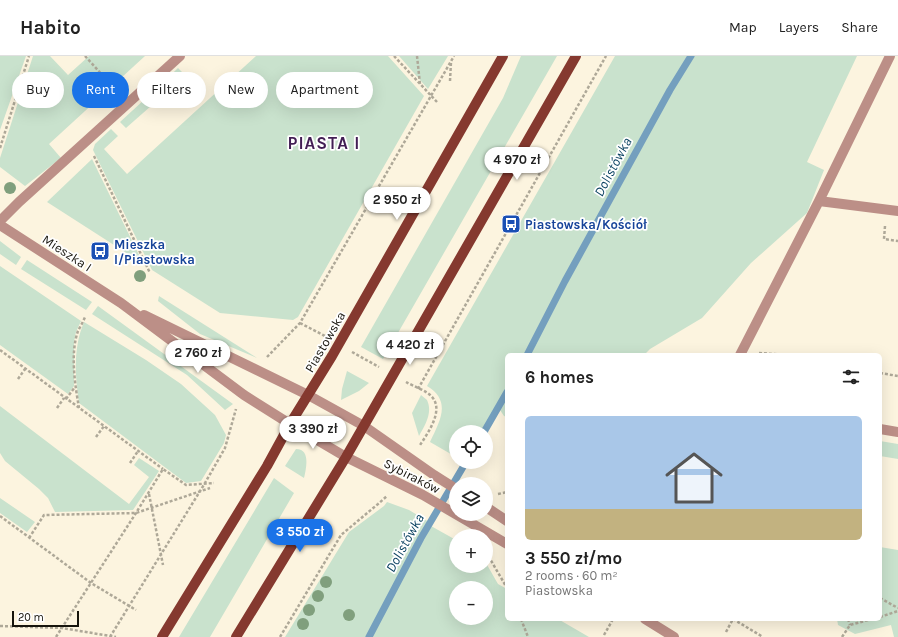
<!DOCTYPE html>
<html lang="en">
<head>
<meta charset="utf-8">
<style>
  :root { --surface:#fff; --page:#f6f6f6; --text:#222; --muted:#767676; --line:#e0e0e0; --accent:#1a73e8 }
  body { margin:0; font-family:Karla,sans-serif; background:var(--page); color:var(--text); height:100vh; display:flex; flex-direction:column; font-size:15px; white-space:nowrap }
  * { box-sizing:border-box; margin:0 }
  p { font-size:13px; color:var(--muted) }
  .icon { flex:none; width:22px; height:22px; fill:none; stroke:currentColor; stroke-width:2; stroke-linecap:round; stroke-linejoin:round }
  .map { position:relative; flex:1; overflow:hidden }
  .panel { position:absolute; left:505px; top:297px; width:377px; height:268px; display:flex; flex-direction:column; background:var(--surface); border-radius:6px; box-shadow:0 4px 16px #0002 }
  .panel>* { flex:none }
  .guide { position:absolute; left:12px; top:16px; width:380px; height:36px; display:flex; gap:8px }
  .controls { position:absolute; left:449px; top:369px; display:grid; gap:8px }
  .controls a { display:grid; place-items:center; width:44px; height:44px; border-radius:50%; background:var(--surface); box-shadow:0 4px 16px #0002; font-size:20px }
  .scale { position:absolute; left:12px; bottom:10px; width:67px; box-sizing:border-box; padding-left:4px; border:2px solid #16140c; border-top:0; font-size:11px; line-height:14px; white-space:nowrap; color:#16140c; -webkit-text-stroke:3px #fff; paint-order:stroke }
  .price { position:absolute; translate:-50% -34px; padding:0 9px; border-radius:14px; background:#fff; color:#222; font-size:13px; line-height:26px; filter:drop-shadow(0 1px 2px #0008) }
  .price::after { content:''; position:absolute; left:50%; top:24px; width:12px; height:9px; margin-left:-6px; background:inherit; clip-path:polygon(0 0,100% 0,50% 100%) }
  .price.active { background:var(--accent); color:#fff }
  ul { padding:0; list-style:none }
  li { display:grid; align-content:center; gap:8px; height:212px; padding:0 20px }
  li span { display:grid; place-items:center; height:124px; border-radius:6px; color:#555 }
  li>.icon { margin-inline-start:auto }
  span .icon { width:72px; height:72px; fill:#fffc; stroke-width:1 }
  li b { font-size:17px }
  h2 { display:flex; justify-content:space-between; align-items:center; height:48px; padding:0 20px; font-size:17px }
  .tag { padding:0 14px; border-radius:18px; background:var(--surface); box-shadow:0 4px 16px #0002; font-size:14px; line-height:36px }
  .tag.active { background:var(--accent); color:#fff }
  header { display:flex; align-items:center; gap:24px; box-sizing:border-box; height:56px; padding:0 20px; background:var(--surface); border-bottom:1px solid var(--line) }
  header strong { font-size:19px }
  nav { display:flex; gap:22px; margin-inline-start:auto; font-size:14px }
  .map>svg:first-child { display:block }
</style>
</head>
<body>
<header>
<strong>Habito</strong>
<nav><a>Map</a><a>Layers</a><a>Share</a></nav>
</header>
<div class="map">
<svg width="898" height="581" viewBox="0 0 898 581">
  <rect width="100%" height="100%" fill="#fcf4df"/>
  <path fill="#c9e2cd" fill-rule="evenodd" d="M0,0h26l-26,74z
    M33,0h17l18,19 21,-19h56l-96,88 12,14 -36,28 -25,-19v-9z
    M256,0h132l36,40 -126,221 -5,3 -73,-7 -68,-43 -59,-120 2,-6 16,-15 7,7 -14,13 23,25z
    M399,0h49l-20,33z
    M521,0h36l-174,303 -22,-12 142,-249z
    M615,0h242l-50,106 17,8 -17,43 -56,50 -49,55 -52,31 -6,6h-137v62l-3,-1 -6,-9 -14,25h-28v25l-26,-15c10,-21 22,-41 -3,-56z
    M178,12l7,7 -26,23 -6,-6z
    M145,43l6,7 -25,22 -6,-6z
    M92,103l49,100 1,4 -95,-61z
    M0,185l21,16 -5,8 -16,-11z
    M27,204l65,42 -6,8 -65,-41z
    M0,210l81,55 -5,11 -2,10v44l-6,8 -68,-49z
    M159,240l98,62 -57,-24 -42,-33z
    M98,250l135,98 -8,6 -38,-35 -95,-61z
    M84,266l62,38 35,24 34,31 11,20 -2,8 -23,38 -15,2 -107,-80c-4,-27 -6,-55 5,-81z
    M347,315l22,12 -10,8 -18,9 1,-11z
    M421,339l6,5c6,13 -2,25 -8,36l-7,-23z
    M0,350l129,98 20,-27 -15,-12 5,-7 20,13 -26,39 -78,2 -7,-14 -9,-9 -34,-28 -5,-8z
    M880,385l18,3v15l-18,-3z
    M296,393c15,0 10,20 8,29l-19,-12z
    M274,422l20,15 -84,144h-31z
    M0,442l35,24 -8,10 -27,-19z
    M387,446l22,8 20,12 2,4 25,14v26h30v-3l12,21 9,5v30h51l31,18h-304l64,-105 35,-26zM456,532h30v30h-30z
    M880,491l18,3v87h-4l-3,-12 -36,9 -17,-9 -1,-6h43z"/>
  <g fill="none" stroke-linecap="round" stroke-linejoin="round">
    <path stroke="#749fbe" stroke-width="7" d="M527,299l38,-74 105,-191 21,-34
      M484,376l23,-40
      M369,581l52,-99 45,-76"/>
    <path stroke="#aea898" stroke-width="2.5" stroke-dasharray="3 2" stroke-linecap="butt" d="M85,0l32,35
      M394,0l43,46
      M417,0l3,28
      M450,25l1,-19
      M0,92l29,-92
      M94,100l56,117
      M885,170l-1,13 14,2
      M300,267l25,13
      M0,294l163,119
      M352,296l27,15
      M759,297l27,2
      M267,301l33,-34 154,-267
      M880,317l18,3
      M18,323l7,-10
      M406,326c7,4 21,9 25,14 14,13 -3,37 -11,49
      M418,333l188,-333
      M66,343l9,-12
      M57,352l7,-10
      M79,352c-4,-23 -9,-55 -1,-77 2,-4 5,-9 7,-14
      M96,381l8,-11
      M130,407l8,-12
      M149,438l14,71
      M498,438l9,-2
      M0,460l91,67 45,27
      M29,482l15,-23 92,-2 74,-25
      M486,496l21,36
      M880,542l18,10
      M880,561l18,-6
      M521,563l7,18
      M733,563l30,18
      M848,563l2,6
      M0,570l62,2 54,9
      M726,576l7,-13
      M604,579l8,-14 -3,-2
      M56,581l80,-124 27,-44 23,16 28,-2
      M110,581l95,-154 20,-35 11,-39
      M280,581l61,-102 37,-31 9,-8
      M842,581l8,-12 22,-6"/>
    <path stroke="#bc8f87" stroke-width="10" d="M819,145l79,10
      M0,165l19,-19 161,-146
      M0,169l121,78 123,92 46,29 56,33 77,38 84,49
      M144,259l164,80 56,31 70,49 22,14
      M740,299l79,-154 71,-145
      M880,373l18,3
      M486,451l21,14
      M645,563l29,18"/>
    <path stroke="#85392f" stroke-width="10" d="M162,581l105,-171 23,-42 42,-68 171,-300
      M236,581l110,-180 230,-401"/>
  </g>
  <g fill="#809f7d">
    <circle cx="10" cy="132" r="6"/>
    <circle cx="140" cy="220" r="6"/>
    <circle cx="326" cy="526" r="6"/>
    <circle cx="318" cy="540" r="6"/>
    <circle cx="309" cy="554" r="6"/>
    <circle cx="349" cy="559" r="6"/>
    <circle cx="303" cy="568" r="6"/>
  </g>
  <defs>
    <symbol id="bus-square" viewBox="-11 -11 22 22"><rect x="-9" y="-9" width="18" height="18" rx="4" fill="#1a4fb4" stroke="#fff"/><path d="M-5-6H5V4H4V6H2V4H-2V6H-4V4H-5ZM-3.5-4V0h7V-4ZM-3.5 1.2v1.5H-2V1.2ZM2 1.2v1.5H3.5V1.2Z" fill="#fff"/></symbol>
  </defs>
  <g fill-rule="evenodd">
    <use href="#bus-square" x="500" y="157" width="22" height="22"/>
    <use href="#bus-square" x="89" y="184" width="22" height="22"/>
  </g>
  <g text-anchor="middle" dominant-baseline="central" stroke-width="3.5" stroke-linejoin="round" paint-order="stroke">
    <g font-size="13" font-weight="bold" fill="#164399" stroke="#fff" text-anchor="start">
      <text x="525" y="168">Piastowska/Kościół</text>
      <text x="114" y="188">Mieszka<tspan x="114" dy="15">I/Piastowska</tspan></text>
    </g>
    <g font-size="13" fill="#16140c" stroke="#fff">
      <text transform="translate(67 197) rotate(33)">Mieszka I</text>
      <text transform="translate(325 286) rotate(-60)">Piastowska</text>
      <text transform="translate(412 420) rotate(27)">Sybiraków</text>
    </g>
    <g font-size="14" font-style="italic" fill="#073f5f" stroke="#fff">
      <text transform="translate(613 111) rotate(-62)">Dolistówka</text>
      <text transform="translate(405 487) rotate(-61)">Dolistówka</text>
    </g>
    <g font-size="17" font-weight="bold" letter-spacing="1" fill="#421e54" stroke="#fff">
      <text x="324" y="87">PIASTA I</text>
    </g>
  </g>
</svg>
<div class="controls">
<a><svg class="icon" aria-label="locate" viewBox="0 0 24 24"><circle cx="12" cy="12" r="6"/><path d="M12 2v4M12 18v4M2 12h4M18 12h4"/></svg></a>
<a><svg class="icon" aria-label="layers" viewBox="0 0 24 24"><path d="M12 4l9 5-9 5-9-5zM3 14l9 5 9-5"/></svg></a>
<a>+</a>
<a>−</a>
</div>
<div class="scale">20 m</div>
<b class="price" style="left:517px;top:125px">4 970 zł</b>
<b class="price" style="left:397px;top:165px">2 950 zł</b>
<b class="price" style="left:410px;top:310px">4 420 zł</b>
<b class="price" style="left:198px;top:318px">2 760 zł</b>
<b class="price" style="left:313px;top:394px">3 390 zł</b>
<b class="price active" style="left:300px;top:497px">3 550 zł</b>
<div class="guide">
<a class="tag">Buy</a>
<a class="tag active">Rent</a>
<a class="tag">Filters</a>
<a class="tag">New</a>
<a class="tag">Apartment</a>
</div>
<section class="panel">
<h2>6 homes<svg class="icon" aria-label="filters" viewBox="0 0 24 24"><path d="M4 7h16M4 17h16"/><circle cx="9" cy="7" r="2"/><circle cx="15" cy="17" r="2"/></svg></h2>
<ul>
<li><span style="background:linear-gradient(#a9c7e8 75%,#c2b280 0)"><svg class="icon" aria-label="home" viewBox="0 0 24 24"><path d="M3 11l9-7 9 7M6 9v11h12V9"/></svg></span><div><b>3 550 zł/mo</b><p>2 rooms · 60 m²</p><p>Piastowska</p></div></li>
</ul>
</section>
</div>
</body>
</html>
